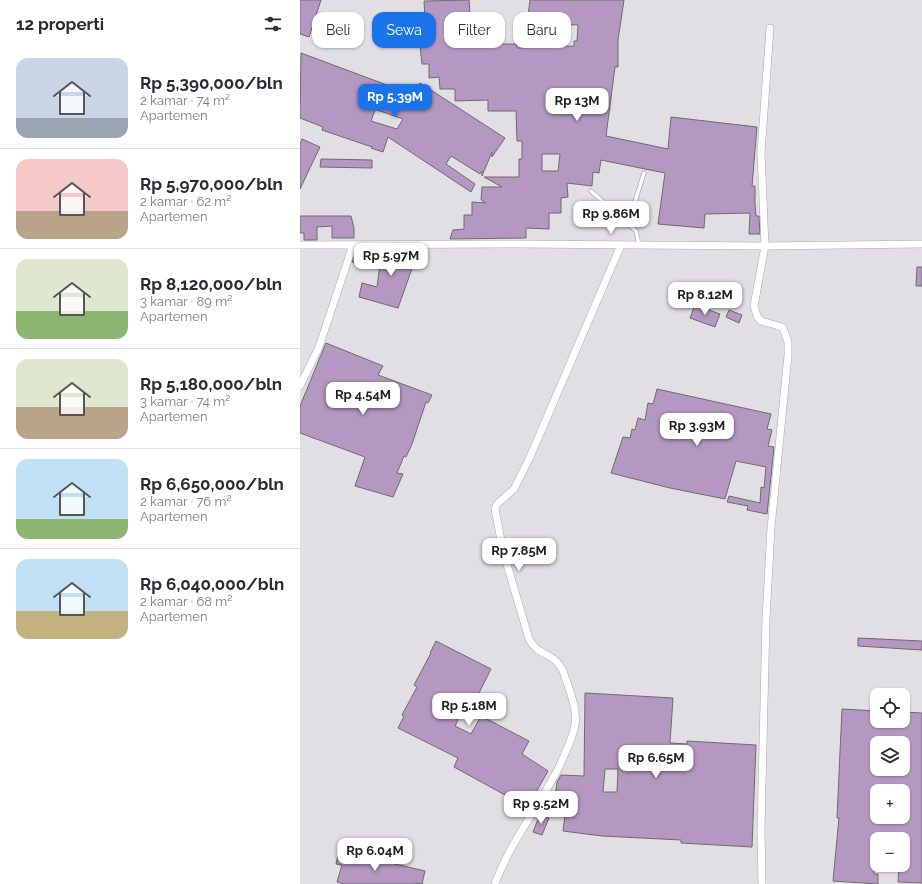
<!DOCTYPE html>
<html lang="id">
<head>
<meta charset="utf-8">
<style>
  :root { --surface:#fff; --page:#f7f7f7; --text:#2b2b33; --muted:#7c7c81; --line:#e1e1e2; --accent:#1a73e8 }
  body { margin:0; font-family:Raleway,sans-serif; background:var(--page); color:var(--text); height:100vh; display:flex; flex-direction:column; font-size:15px; white-space:nowrap }
  * { box-sizing:border-box; margin:0 }
  p { font-size:13px; color:var(--muted) }
  .icon { flex:none; width:22px; height:22px; fill:none; stroke:currentColor; stroke-width:2; stroke-linecap:round; stroke-linejoin:round }
  .map { position:relative; flex:1; overflow:hidden }
  .drawer { display:flex; flex-direction:column; background:var(--surface); width:300px }
  .drawer>* { flex:none }
  .banner { position:absolute; left:12px; top:12px; width:380px; height:36px; display:flex; gap:8px }
  .tools { position:absolute; left:570px; top:688px; display:grid; gap:8px }
  .tools a { display:grid; place-items:center; width:40px; height:40px; border-radius:8px; background:var(--surface); box-shadow:0 1px 3px #0004; font-size:20px }
  .price { position:absolute; translate:-50% -34px; padding:0 9px; border-radius:8px; background:#fff; color:#222; font-size:13px; line-height:26px; filter:drop-shadow(0 1px 2px #0008) }
  .price::after { content:''; position:absolute; left:50%; top:24px; width:12px; height:9px; margin-left:-6px; background:inherit; clip-path:polygon(0 0,100% 0,50% 100%) }
  .price.current { background:var(--accent); color:#fff }
  ul { padding:0; list-style:none }
  li { display:flex; align-items:center; gap:12px; height:100px; padding:0 16px }
  li+li { border-top:1px solid var(--line) }
  li span { display:grid; place-items:center; flex:none; width:112px; height:80px; border-radius:12px; color:#555 }
  li>.icon { margin-inline-start:auto }
  span .icon { width:48px; height:48px; fill:#fffc; stroke-width:1 }
  li b { font-size:17px }
  h2 { display:flex; justify-content:space-between; align-items:center; height:48px; padding:0 16px; font-size:17px }
  .pill { padding:0 14px; border-radius:12px; background:var(--surface); box-shadow:0 1px 3px #0004; font-size:14px; line-height:36px }
  .pill.current { background:var(--accent); color:#fff }
  main { display:flex; flex:1; min-height:0 }
  .map>svg:first-child { display:block }
</style>
</head>
<body>
<main>
<section class="drawer">
<h2>12 properti<svg class="icon" aria-label="filters" viewBox="0 0 24 24"><path d="M4 7h16M4 17h16"/><circle cx="9" cy="7" r="2"/><circle cx="15" cy="17" r="2"/></svg></h2>
<ul>
<li><span style="background:linear-gradient(#c9d6e8 75%,#9aa5b1 0)"><svg class="icon" aria-label="home" viewBox="0 0 24 24"><path d="M3 11l9-7 9 7M6 9v11h12V9"/></svg></span><div><b>Rp 5,390,000/bln</b><p>2 kamar · 74 m²</p><p>Apartemen</p></div></li>
<li><span style="background:linear-gradient(#f6c9c9 65%,#b9a48a 0)"><svg class="icon" aria-label="home" viewBox="0 0 24 24"><path d="M3 11l9-7 9 7M6 9v11h12V9"/></svg></span><div><b>Rp 5,970,000/bln</b><p>2 kamar · 62 m²</p><p>Apartemen</p></div></li>
<li><span style="background:linear-gradient(#dfe7d0 65%,#8fb573 0)"><svg class="icon" aria-label="home" viewBox="0 0 24 24"><path d="M3 11l9-7 9 7M6 9v11h12V9"/></svg></span><div><b>Rp 8,120,000/bln</b><p>3 kamar · 89 m²</p><p>Apartemen</p></div></li>
<li><span style="background:linear-gradient(#dfe7d0 60%,#b9a48a 0)"><svg class="icon" aria-label="home" viewBox="0 0 24 24"><path d="M3 11l9-7 9 7M6 9v11h12V9"/></svg></span><div><b>Rp 5,180,000/bln</b><p>3 kamar · 74 m²</p><p>Apartemen</p></div></li>
<li><span style="background:linear-gradient(#bfe0f5 75%,#8fb573 0)"><svg class="icon" aria-label="home" viewBox="0 0 24 24"><path d="M3 11l9-7 9 7M6 9v11h12V9"/></svg></span><div><b>Rp 6,650,000/bln</b><p>2 kamar · 76 m²</p><p>Apartemen</p></div></li>
<li><span style="background:linear-gradient(#bfe0f5 65%,#c2b280 0)"><svg class="icon" aria-label="home" viewBox="0 0 24 24"><path d="M3 11l9-7 9 7M6 9v11h12V9"/></svg></span><div><b>Rp 6,040,000/bln</b><p>2 kamar · 68 m²</p><p>Apartemen</p></div></li>
</ul>
</section>
<div class="map">
<svg width="622" height="884" viewBox="0 0 622 884">
  <rect width="100%" height="100%" fill="#e1dfe3"/>
  <path fill="#b598c1" stroke="#6d6b6e" fill-rule="evenodd" d="M0,0h21l-12,37 -9,-3z
    M169,0l1,14h-3v19l28,-1 1,12h21v4l57,-2v-5h3l1,-16 -51,-2 3,-23h94l-6,40v27h-3l-9,69 62,13 3,-32 86,10 -5,59h3v18l1,12h3l1,18h-11l1,-21 -45,1 -1,14 -46,-4 7,-51 -64,-13 -2,13 -6,-1 -1,14 -25,-3 1,14 -7,1v15h-12v16l-23,-1v10l-76,1 3,-9 11,-1v-14h8v-13l14,1 -5,-3 1,-13h20l-18,-10h35v-18h3v-18h-5l-1,-30h-28v-11l-33,1v-12h-15l-1,-12 -10,1v-14h-7l-2,-18h1v-27h4l-1,-18zM242,154h18l-2,17h-16z
    M1,53l94,35 1,-4 19,7 5,-8 85,55 -13,19v-5l-10,24v-5l-2,3 -29,-18 -5,8 29,20 -4,8 -83,-55 -5,15 -12,-4 1,-1 -50,-17 1,-3 -23,-9zM75,110h2l26,9 -6,10 -26,-8z
    M2,139l18,8 -20,42v-45z
    M21,159l51,1v8l-52,-1z
    M0,216h51l3,12v10h-22v-12l-15,1v13h-13v-7h-4z
    M118,249l1,13 -5,1 -16,45 -39,-11 3,-14 15,4 3,-23h-2v-14z
    M56,252l7,2 -2,10 -9,-2z
    M617,267h5v19h-6z
    M395,305l25,9 -5,13 -25,-9z
    M429,310l13,5 -3,8 -13,-6z
    M26,343l57,23 -5,9 54,20 -4,8 -2,-1 -14,42 -6,13 -2,-1 -7,17 6,1 -10,23 -38,-11 10,-29 -65,-24v-27z
    M357,389l114,25 -4,15 5,1 -4,16 6,1 -7,67 -20,-4 1,-4 -21,-4 2,-6 31,7 1,-16 3,1 2,-21 -30,-6 -11,38 -55,-11 -59,-15 12,-36 7,1 2,-9 3,1 3,-12 7,2 3,-17 5,1z
    M558,638l64,3v9l-64,-4z
    M136,641l55,28 -23,46 -6,-3 -7,14 16,8 10,-18 48,25 -7,13 26,17 -23,41 -12,-7 3,-4 -62,-34 4,-9 -60,-30 6,-12 -2,-1 15,-28 -3,-2 17,-32h-1z
    M285,693l88,5 -3,45 17,1v-3l69,4 -4,102 -71,-4v-3l-79,-4 -39,-5 2,-16 -20,-2 4,-8 5,2 3,-25 4,-7 23,1zM305,769h13l-1,23h-14z
    M542,709l35,2v10h26v-9l19,1v170l-24,-1 1,-17h4v-26l-27,1 -2,34h4v10l-45,-3 6,-63h-2zM577,742l26,1v27l-26,-1zM577,791h26v26h-26z
    M240,814l9,4 -7,17 -9,-3z
    M39,851l86,20 -3,13 -6,-1v1h-72l-7,-2 5,-17 -6,-1z"/>
  <g fill="none" stroke-linecap="round" stroke-linejoin="round">
    <defs>
      <path id="service" d="M291,191l45,40 3,14
        M328,224l16,-51"/>
      <path id="minor" d="M0,245l218,-1 247,2 157,-2
        M0,386l19,-39 34,-102
        M195,884c15,-42 44,-77 64,-117 6,-14 14,-28 16,-43 3,-15 -7,-38 -12,-53 -8,-19 -25,-14 -34,-32l-26,-88 -8,-42 2,-5 17,-15 16,-32 91,-212
        M462,884l-1,-55 5,-210 5,-91 17,-173v-13l-5,-14 -4,-2 -18,-5 -4,-5 -3,-10 11,-60 -4,-93 9,-125"/>
    </defs>
    <use href="#service" stroke="#aba9ad" stroke-width="5"/>
    <use href="#minor" stroke="#aba9ad" stroke-width="8"/>
    <use href="#service" stroke="#fff" stroke-width="3.5"/>
    <use href="#minor" stroke="#fff" stroke-width="7"/>
  </g>
</svg>
<div class="tools">
<a><svg class="icon" aria-label="locate" viewBox="0 0 24 24"><circle cx="12" cy="12" r="6"/><path d="M12 2v4M12 18v4M2 12h4M18 12h4"/></svg></a>
<a><svg class="icon" aria-label="layers" viewBox="0 0 24 24"><path d="M12 4l9 5-9 5-9-5zM3 14l9 5 9-5"/></svg></a>
<a>+</a>
<a>−</a>
</div>
<b class="price current" style="left:95px;top:118px">Rp 5.39M</b>
<b class="price" style="left:277px;top:122px">Rp 13M</b>
<b class="price" style="left:311px;top:235px">Rp 9.86M</b>
<b class="price" style="left:91px;top:277px">Rp 5.97M</b>
<b class="price" style="left:405px;top:316px">Rp 8.12M</b>
<b class="price" style="left:63px;top:416px">Rp 4.54M</b>
<b class="price" style="left:397px;top:447px">Rp 3.93M</b>
<b class="price" style="left:219px;top:572px">Rp 7.85M</b>
<b class="price" style="left:169px;top:727px">Rp 5.18M</b>
<b class="price" style="left:356px;top:779px">Rp 6.65M</b>
<b class="price" style="left:241px;top:825px">Rp 9.52M</b>
<b class="price" style="left:75px;top:872px">Rp 6.04M</b>
<div class="banner">
<a class="pill">Beli</a>
<a class="pill current">Sewa</a>
<a class="pill">Filter</a>
<a class="pill">Baru</a>
</div>
</div>
</main>
</body>
</html>
